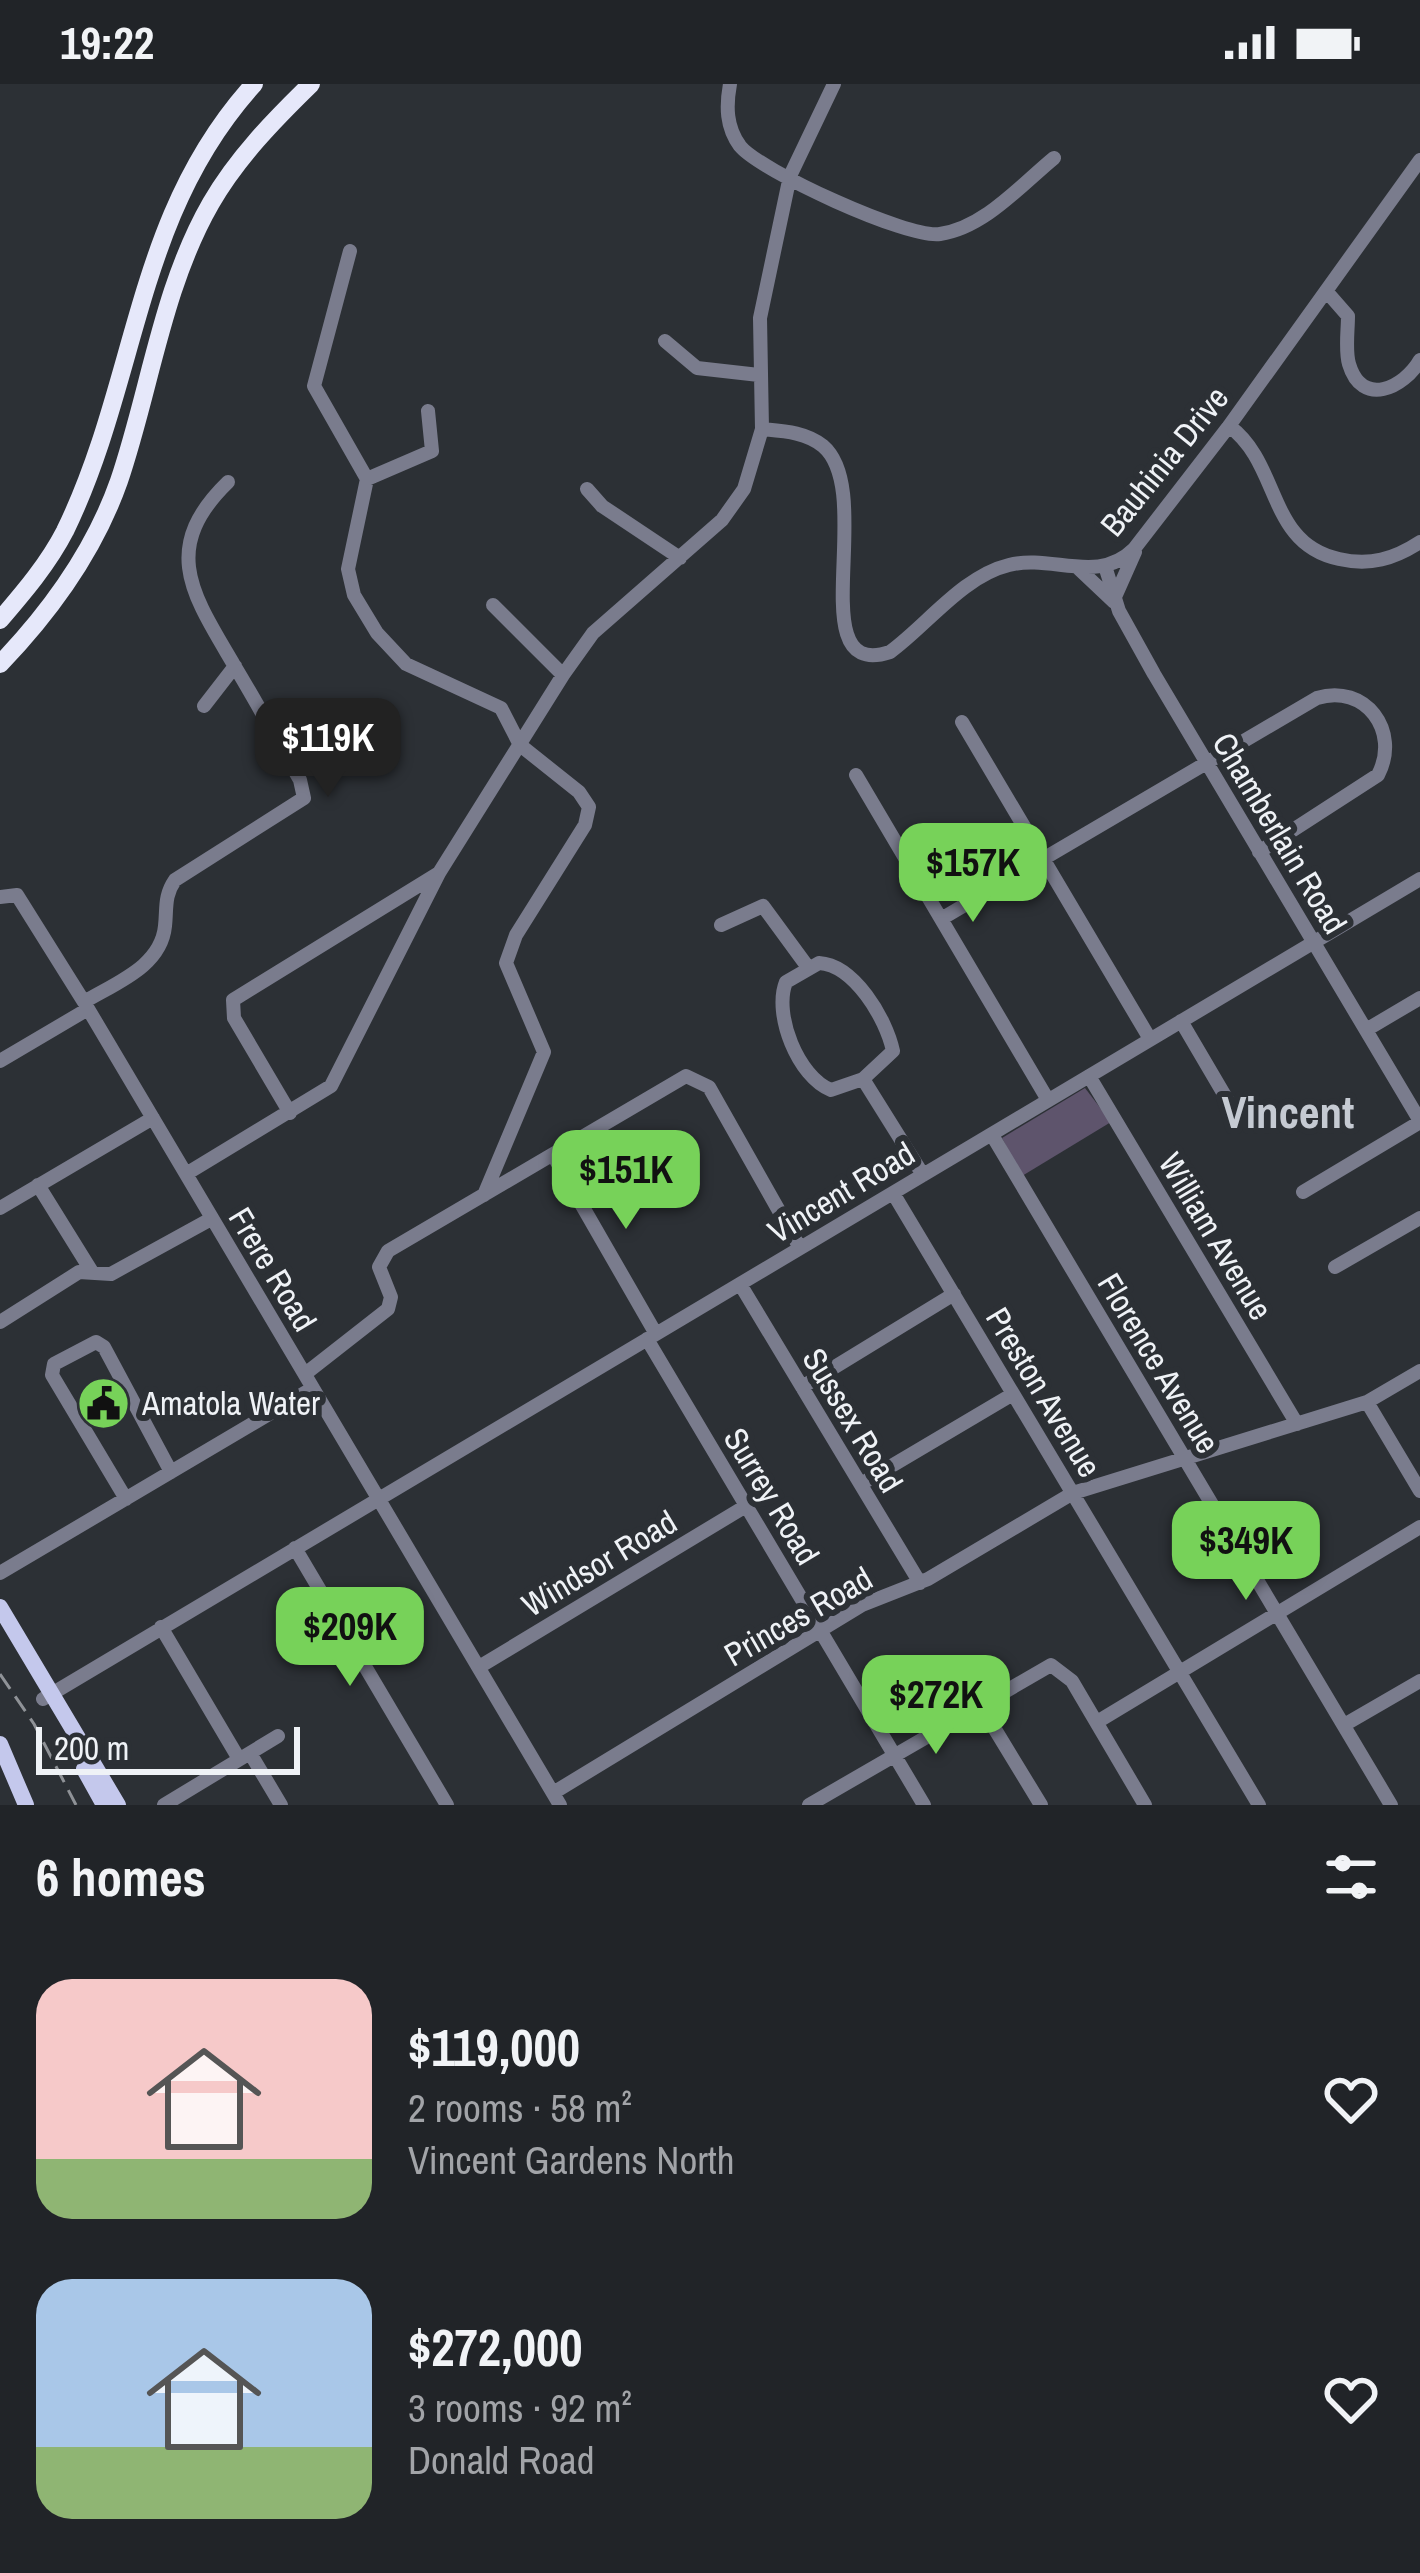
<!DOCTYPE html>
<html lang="en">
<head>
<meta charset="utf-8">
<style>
  :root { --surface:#212428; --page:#292c30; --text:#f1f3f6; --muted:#a2a4a8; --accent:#77d259 }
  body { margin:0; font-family:"Archivo Narrow",sans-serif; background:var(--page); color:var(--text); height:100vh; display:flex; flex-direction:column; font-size:45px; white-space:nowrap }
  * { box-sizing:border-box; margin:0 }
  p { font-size:39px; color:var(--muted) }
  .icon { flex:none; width:66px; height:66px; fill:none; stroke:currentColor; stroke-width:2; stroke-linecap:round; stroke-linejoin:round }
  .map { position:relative; height:1721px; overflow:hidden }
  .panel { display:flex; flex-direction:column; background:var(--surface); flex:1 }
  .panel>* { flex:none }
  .scale { position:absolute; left:36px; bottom:30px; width:264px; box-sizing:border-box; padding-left:12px; border:6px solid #eff2f6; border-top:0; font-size:33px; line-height:42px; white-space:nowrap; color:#eff2f6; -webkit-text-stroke:9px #2c3035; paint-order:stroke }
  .price { position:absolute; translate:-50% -102px; padding:0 27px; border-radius:24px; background:var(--accent); color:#111; font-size:39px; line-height:78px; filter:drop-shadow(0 3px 6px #0008) }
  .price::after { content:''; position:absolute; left:50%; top:72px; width:36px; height:27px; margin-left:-18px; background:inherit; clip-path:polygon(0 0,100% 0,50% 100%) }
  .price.current { background:#222; color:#fff }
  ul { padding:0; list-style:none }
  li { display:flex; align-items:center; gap:36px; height:300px; padding:0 36px }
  li span { display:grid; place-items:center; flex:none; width:336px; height:240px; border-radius:36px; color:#555 }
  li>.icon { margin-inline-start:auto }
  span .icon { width:144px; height:144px; fill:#fffc; stroke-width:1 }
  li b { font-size:51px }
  h2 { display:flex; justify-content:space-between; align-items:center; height:144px; padding:0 36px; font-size:51px }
  .status { display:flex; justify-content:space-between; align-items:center; height:84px; padding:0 60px; background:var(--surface); direction:ltr }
  .status svg { height:33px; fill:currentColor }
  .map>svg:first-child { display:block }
</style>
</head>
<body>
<div class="status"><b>19:22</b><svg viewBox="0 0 49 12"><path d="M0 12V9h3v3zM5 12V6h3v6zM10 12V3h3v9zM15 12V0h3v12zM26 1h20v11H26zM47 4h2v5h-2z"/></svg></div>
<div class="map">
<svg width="1420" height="1721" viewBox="0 0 1420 1721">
  <rect width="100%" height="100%" fill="#2c3035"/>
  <path fill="#5e546c" d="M1085,1004l26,34 -89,54 -20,-38z"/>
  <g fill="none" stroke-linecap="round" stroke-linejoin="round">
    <path stroke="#7a7c8d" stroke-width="14" d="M730,0c-4,22 -4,43 10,62 20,25 168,93 200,88 44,-6 81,-49 114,-76
      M350,167l-36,135 53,93 -19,90 6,26 23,38 29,31 95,44 19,37 59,47 10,15 -4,18 -69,110 -10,28 38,89 -60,143
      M1327,208l21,24c0,15 -3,34 1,48 13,44 55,24 71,-4
      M665,257l32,27 62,7
      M1229,342c52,38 38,118 110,133 31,7 55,0 81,-17
      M762,345c21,2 44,3 61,17 55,47 -24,236 67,206 37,-27 73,-76 119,-87 43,-11 89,20 125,-16l95,-123 191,-266
      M367,395l65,-28 -4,-40
      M587,405l15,17 78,52
      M1105,482l14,45 35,63 266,447
      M1078,484l36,34
      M1115,513l20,-45
      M493,521l70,70
      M204,622l31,-40
      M962,638l188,317
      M856,691l192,325
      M0,813l17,-2 67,107 476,803
      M941,835l376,-221c48,-15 84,33 61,77l-119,77
      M721,841l42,-19 44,60
      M819,879c35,2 67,55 74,88l-30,28 -32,11c-33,-13 -58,-76 -45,-108z
      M84,918c31,-19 77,-35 81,-76 2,-18 -1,-30 10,-46l129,-82 -4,-18c-22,-38 -43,-77 -66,-115 -41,-70 -75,-116 -6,-183
      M1181,937l57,97
      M1366,946l54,-32
      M0,977l88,-52
      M1089,992l208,348
      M863,995l60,96
      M290,1029l-56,-95 -1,-18 206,-127
      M992,1051l399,670
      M553,1071l103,179
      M186,1090l145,-88 108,-213 124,-198 30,-42 129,-113 22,-31 18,-60 -2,-111 30,-142 44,-92
      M38,1101l54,87
      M1303,1108l117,-70
      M893,1109l366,612
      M0,1124l153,-90
      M1335,1183l85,-49
      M740,1200l180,299
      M0,1238l79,-50 32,2 100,-55
      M647,1255l277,466
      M305,1290l83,-65 3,-12 -12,-30 9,-16 298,-175 23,11 91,161
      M802,1303l152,-93
      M1367,1318l53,89
      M861,1400l152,-90
      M126,1415l-74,-124 2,-11 42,-22 8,5 67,125
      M295,1464l152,257
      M0,1489l313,-185
      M161,1543l78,132
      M479,1583l267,-161
      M43,1615l1377,-820
      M979,1619l62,102
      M1097,1638l323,-195
      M1344,1641l76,-44
      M250,1669l31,52
      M553,1709l309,-188 66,-26 145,-86 294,-91 53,-31
      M164,1721l114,-69
      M809,1721l242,-140 21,16 73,124"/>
    <path stroke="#c4c8ec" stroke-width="16" d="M0,1523l118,198
      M0,1660l26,61
      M84,1685l20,36"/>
    <path stroke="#e6e8fa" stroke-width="18" d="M0,536c24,-28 48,-56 65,-89 74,-152 69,-315 189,-447
      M0,580c51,-53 94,-112 119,-183 31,-91 43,-193 92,-278 26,-45 63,-83 100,-119"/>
    <path stroke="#8f9297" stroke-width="3" stroke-dasharray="18 9" stroke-linecap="butt" d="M0,1590l34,50 42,81"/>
  </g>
  <defs>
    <symbol id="civic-disc" viewBox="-11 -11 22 22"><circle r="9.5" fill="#77d259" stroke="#2c3035"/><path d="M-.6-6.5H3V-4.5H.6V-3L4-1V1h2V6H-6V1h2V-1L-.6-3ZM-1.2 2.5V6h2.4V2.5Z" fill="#111"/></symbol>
  </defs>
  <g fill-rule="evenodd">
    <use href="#civic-disc" x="74" y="1290" width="59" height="59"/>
  </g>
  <g text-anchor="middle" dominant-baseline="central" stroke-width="12" stroke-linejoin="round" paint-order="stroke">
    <g font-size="33" fill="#eff2f6" stroke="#2c3035">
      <text transform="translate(1164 377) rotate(-51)">Bauhinia Drive</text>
      <text transform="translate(1280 749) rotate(59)">Chamberlain Road</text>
      <text transform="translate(841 1108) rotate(-31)">Vincent Road</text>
      <text transform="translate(1216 1152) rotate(59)">William Avenue</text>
      <text transform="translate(273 1185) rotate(59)">Frere Road</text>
      <text transform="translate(1159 1279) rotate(59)">Florence Avenue</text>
      <text transform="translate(1044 1308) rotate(59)">Preston Avenue</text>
      <text transform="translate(853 1336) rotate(59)">Sussex Road</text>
      <text transform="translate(772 1412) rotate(59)">Surrey Road</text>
      <text transform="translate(599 1479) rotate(-31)">Windsor Road</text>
      <text transform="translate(798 1532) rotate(-30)">Princes Road</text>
    </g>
    <g font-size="33" fill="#eff2f6" stroke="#2c3035" text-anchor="start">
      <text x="142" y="1319">Amatola Water</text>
    </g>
    <g font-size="45" font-weight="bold" fill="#c5cad2" stroke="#2c3035">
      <text x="1288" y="1027">Vincent</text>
    </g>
  </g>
</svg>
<div class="scale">200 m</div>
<b class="price current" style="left:328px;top:716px">$119K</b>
<b class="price" style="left:973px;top:841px">$157K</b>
<b class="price" style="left:626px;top:1148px">$151K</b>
<b class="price" style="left:1246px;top:1519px">$349K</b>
<b class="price" style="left:350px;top:1605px">$209K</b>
<b class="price" style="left:936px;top:1673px">$272K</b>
</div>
<section class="panel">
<h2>6 homes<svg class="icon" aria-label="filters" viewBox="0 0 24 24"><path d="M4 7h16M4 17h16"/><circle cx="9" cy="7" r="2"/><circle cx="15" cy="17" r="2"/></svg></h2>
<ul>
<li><span style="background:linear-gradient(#f6c9c9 75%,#8fb573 0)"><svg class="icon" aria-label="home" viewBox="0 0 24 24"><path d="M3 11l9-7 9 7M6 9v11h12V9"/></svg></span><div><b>$119,000</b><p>2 rooms · 58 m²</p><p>Vincent Gardens North</p></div><svg class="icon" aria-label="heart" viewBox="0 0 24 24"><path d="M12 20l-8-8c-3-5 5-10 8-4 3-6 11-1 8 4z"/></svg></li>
<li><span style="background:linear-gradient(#a9c7e8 70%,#8fb573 0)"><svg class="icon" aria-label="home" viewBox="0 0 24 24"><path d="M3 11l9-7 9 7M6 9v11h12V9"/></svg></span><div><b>$272,000</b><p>3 rooms · 92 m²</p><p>Donald Road</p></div><svg class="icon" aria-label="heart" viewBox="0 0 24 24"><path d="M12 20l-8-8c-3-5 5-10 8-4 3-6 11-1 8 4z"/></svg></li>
</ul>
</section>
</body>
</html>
